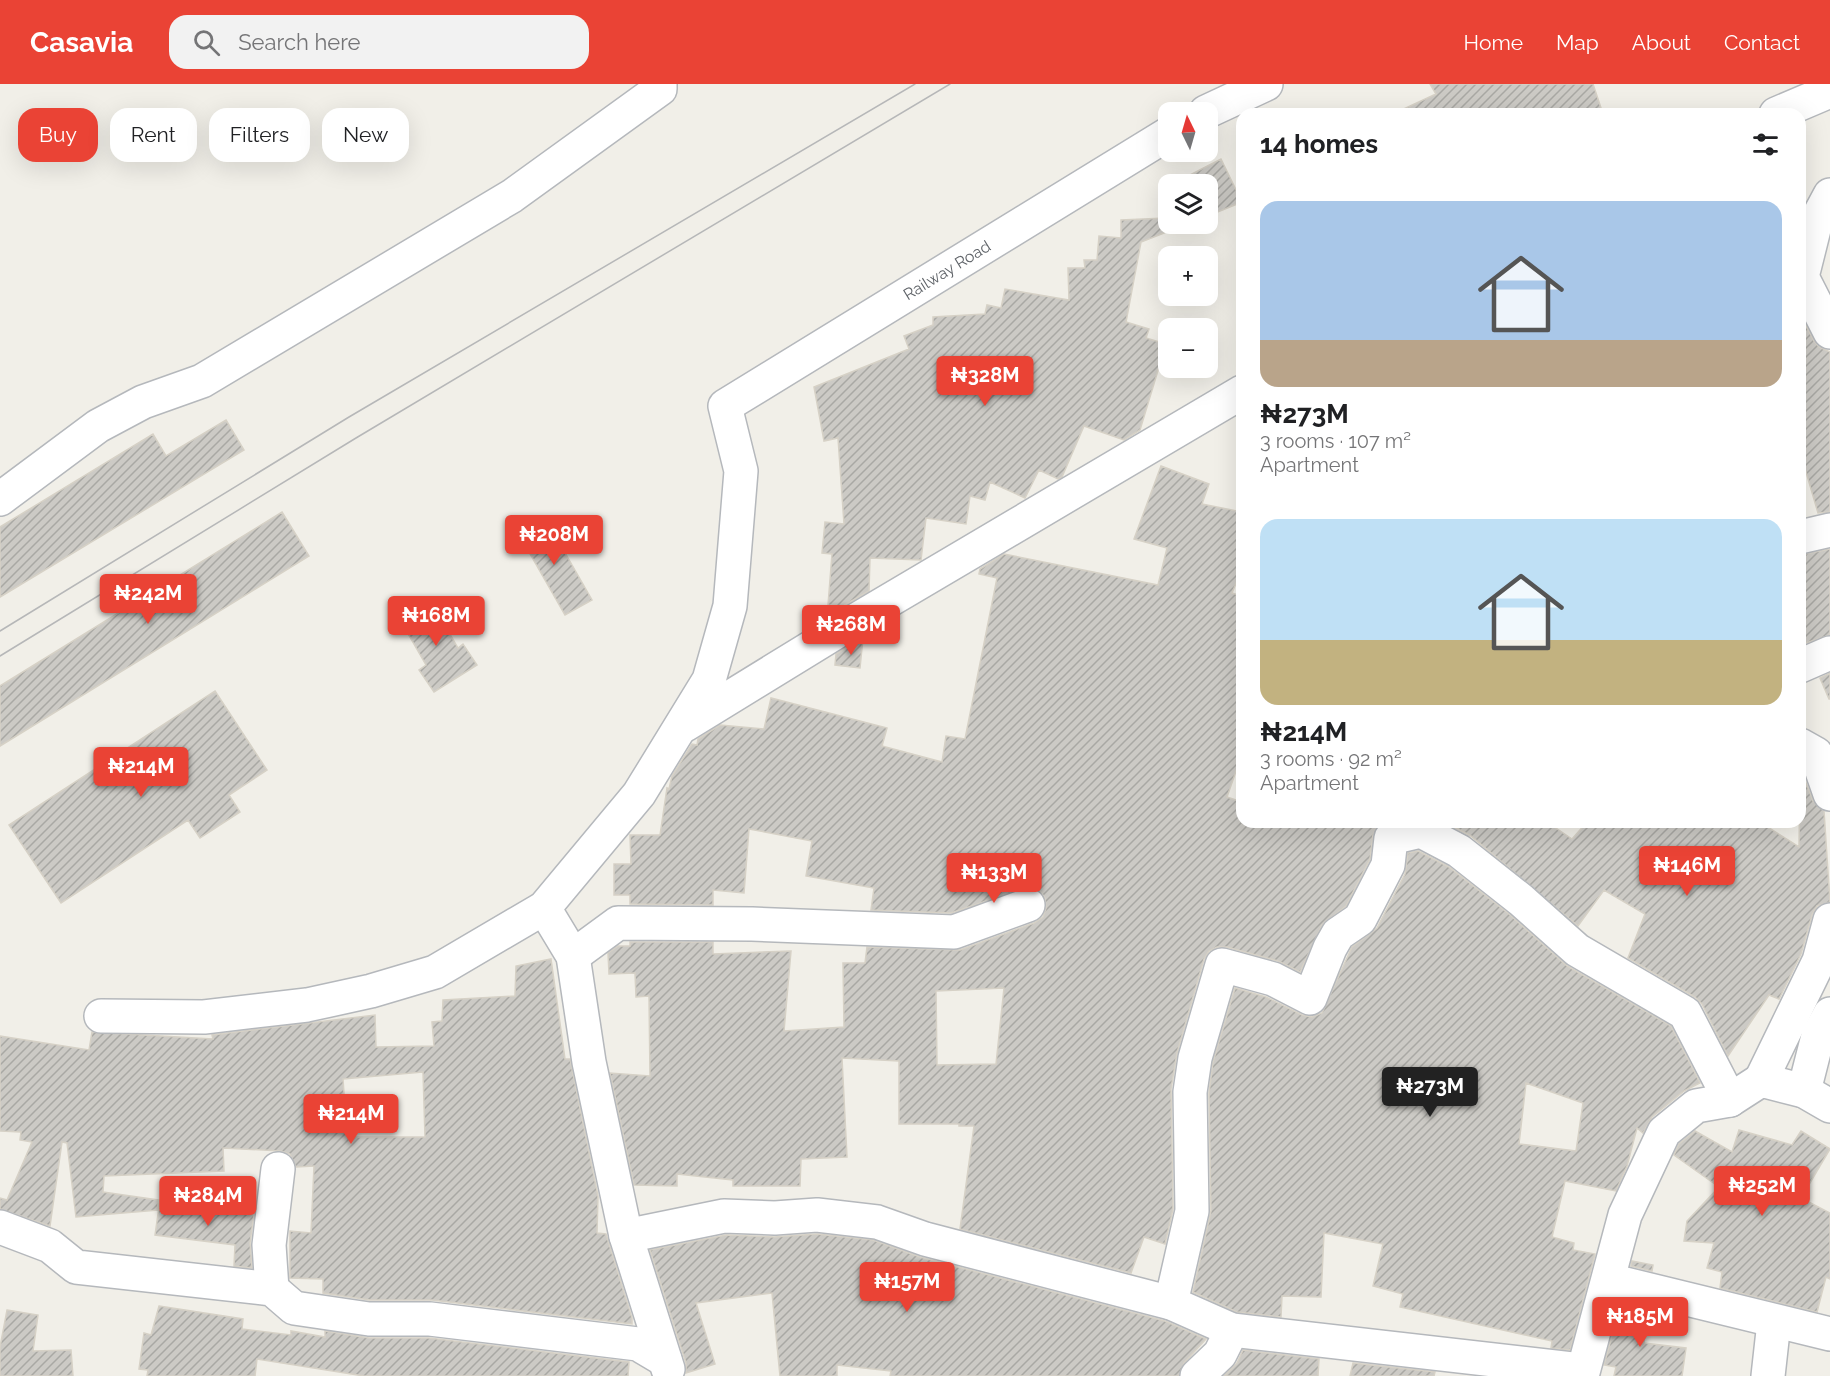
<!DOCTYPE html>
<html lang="en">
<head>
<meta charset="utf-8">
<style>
  :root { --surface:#fff; --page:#f2f2f2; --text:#202124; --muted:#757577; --accent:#ea4335 }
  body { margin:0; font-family:Raleway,sans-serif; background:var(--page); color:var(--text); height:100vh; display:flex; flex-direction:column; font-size:22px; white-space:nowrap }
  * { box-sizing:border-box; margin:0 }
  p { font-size:20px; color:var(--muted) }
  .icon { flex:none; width:33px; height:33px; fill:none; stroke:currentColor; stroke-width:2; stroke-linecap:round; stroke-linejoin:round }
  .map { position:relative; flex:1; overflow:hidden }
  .sheet { position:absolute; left:1236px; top:24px; width:570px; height:720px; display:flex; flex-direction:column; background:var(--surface); border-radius:18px; box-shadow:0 6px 24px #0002 }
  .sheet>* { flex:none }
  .hud { position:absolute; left:18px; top:24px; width:570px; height:54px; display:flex; gap:12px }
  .needle { width:39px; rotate:355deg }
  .controls { position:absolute; left:1158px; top:18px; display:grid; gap:12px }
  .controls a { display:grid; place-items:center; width:60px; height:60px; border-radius:12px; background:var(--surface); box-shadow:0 6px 24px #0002; font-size:30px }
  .price { position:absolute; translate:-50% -51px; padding:0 14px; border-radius:6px; background:var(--accent); color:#fff; font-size:20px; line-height:39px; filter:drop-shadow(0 2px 3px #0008) }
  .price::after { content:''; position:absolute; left:50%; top:36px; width:18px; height:14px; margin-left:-9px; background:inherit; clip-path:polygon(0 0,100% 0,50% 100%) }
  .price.active { background:#222; color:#fff }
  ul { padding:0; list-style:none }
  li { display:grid; align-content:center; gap:12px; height:318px; padding:0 24px }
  li span { display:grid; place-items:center; height:186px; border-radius:18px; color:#555 }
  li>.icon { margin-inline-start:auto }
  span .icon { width:108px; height:108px; fill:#fffc; stroke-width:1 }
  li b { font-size:26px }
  h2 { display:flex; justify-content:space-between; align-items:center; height:72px; padding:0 24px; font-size:26px }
  .tag { padding:0 21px; border-radius:18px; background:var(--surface); box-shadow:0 6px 24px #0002; font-size:21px; line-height:54px }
  .tag.active { background:var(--accent); color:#fff }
  header { display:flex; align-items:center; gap:36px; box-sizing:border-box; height:84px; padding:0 30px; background:var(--accent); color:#fff }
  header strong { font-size:28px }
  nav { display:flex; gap:33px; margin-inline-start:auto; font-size:21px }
  .search { width:420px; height:54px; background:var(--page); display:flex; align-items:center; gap:15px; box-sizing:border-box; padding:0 21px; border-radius:18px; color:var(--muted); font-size:22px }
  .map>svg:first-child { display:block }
</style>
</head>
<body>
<header>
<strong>Casavia</strong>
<div class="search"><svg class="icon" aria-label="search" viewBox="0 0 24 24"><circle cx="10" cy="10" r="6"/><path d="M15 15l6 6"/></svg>Search here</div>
<nav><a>Home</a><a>Map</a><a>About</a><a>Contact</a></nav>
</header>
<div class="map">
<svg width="1830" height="1292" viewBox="0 0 1830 1292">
  <defs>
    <pattern id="building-hatch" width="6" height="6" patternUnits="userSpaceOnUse" patternTransform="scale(1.5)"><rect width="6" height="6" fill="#cccac5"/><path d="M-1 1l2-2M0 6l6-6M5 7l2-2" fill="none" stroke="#a9a8a4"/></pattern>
  </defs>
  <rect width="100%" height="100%" fill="#f1efe8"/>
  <path fill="url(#building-hatch)" stroke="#d6d1c6" stroke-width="1.5" fill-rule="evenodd" d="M1430,0h163l10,30h-210l43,-20z
    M1221,75l21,43 -34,14v-32h-31l-1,-2z
    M1168,111v29h19l-46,18 -15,80 23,7 -3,9 20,6 -26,86 -16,10 -40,-14 -22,51 -4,2 -19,-9 -14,28 -35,-16 -5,18 -15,-4 -4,28 -40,-6 -5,42 -51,-2 -1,33 -26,15 -15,-1 4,-51 -10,-1 3,-31 19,2 -6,-86 -14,3 -10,-54 95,-38 -5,-13 29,-11v-8l52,-3 2,-9 14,3 4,-19 64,11 -1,-32h17l-1,-8h13l2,-24 22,2v-18l45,-2 -7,-19z
    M1800,230l14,27 5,6 11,5v160l-12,1 -12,-41 -6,1z
    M226,336l18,30 -244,147v-70l153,-93 13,22z
    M1161,382l48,18 -7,20 40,8v57l-10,24 10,3v158l-15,43 15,5v20h141l-6,4 -4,9 -3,24 -24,47 -24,19 -22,47 -22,-11 -51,-14h-10l-8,4 -5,8 -27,94 -6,36 2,120 -8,35 -21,-7 -13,36 -171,-44 14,-103h-15v-2h-60v-63l-57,-3 5,99 -46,2 -1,27h-67v-6l-56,-6v12l-43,-1 -24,-112 40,3 -1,-80 -13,1 -1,-24 -26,1 -1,-21 10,-7h12v-4h83v12l78,-3 -7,80 60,-4 -1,-64h22l2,-16 93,3 74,-27 9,-6 3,-9 -1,-10 -5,-7 -9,-5 -80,27 -80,-3 3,-22 -68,-12 6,-35 -63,-12 -5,64 -31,-3v15l-83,-1v-9h-16v-31h17l-1,-29h30l7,-47 2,1 3,-13 20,-32 5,1 1,-6 22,-14 44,4 7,-31 116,30 -5,18 60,16 4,-26 19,3 32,-161 -18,-4 1,-5 24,-15 154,31 9,-37 -33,-9zM1004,904l-8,76 -59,1 -1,-74z
    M282,428l27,44 -309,190v-60z
    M544,432l48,84 -27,15 -48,-84z
    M1830,465v86l-30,10v-90z
    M431,517l27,47 5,-4 14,21 -43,27 -15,-22 7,-5 -27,-47z
    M863,554l-3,30 -25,-3 1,-11z
    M1830,589v26h-1l-9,-21z
    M215,607l52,79 -38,25 11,17 -40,26 -12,-18 -127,83 -52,-78z
    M1800,683l13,34 11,10 6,91 -13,4 -5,9 -11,39 -22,45 -10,-4 -41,61 -26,-52 -7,-7 -67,-39 17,-44 -41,-24 -26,36 -107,-90 -27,-14h103l25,17 15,-17h173l39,25z
    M1418,767l31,16 60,47 58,52 104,60 29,57 -16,8 -32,26 -9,16 -6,-5 -10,38 -11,25 -51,-10 -13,56 22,6 -1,7 22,4 -25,96 -19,-2 1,-7 -152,-34 3,-13 -30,-8 10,-42 -59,-11 -3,64 -39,-1 -1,21 -44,-5 -44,-20 18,-81 -2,-118 4,-31 22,-74 31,9 36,18 10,2 10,-4 30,-66 25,-19 28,-54 3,-21zM1526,999l57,20 -7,48 -57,-7z
    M551,875l14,100h5l28,137 -1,37 9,1 26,84v6l-200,-24h-62l-47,-7v-14l-33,-1v-47l21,2 3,-67 -18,1 -6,-13 -9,-3 -58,-3 1,23 -120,5 -1,16 55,8v10l-82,7 -9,-74 -5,-1 -12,84 -50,-17v-11l7,2 25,-58 -12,-2 1,-8 -21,-1v-95l89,14 3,-18 121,7 -1,-4 163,-20 1,32 58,-1 -2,-24 10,-1 1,-21 72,-4 1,-30zM423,988l2,65h-78l-4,-58z
    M1739,1046l53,15 9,-14 29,18 -29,49 29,15v66l-4,-2 -9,35 -97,-24 2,-16 -15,-4 7,-25 -30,-2 3,-20 32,-34 -45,-32 5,-11 16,-13 37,21z
    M160,1116l94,14 -4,29 2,25 -18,-2 1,-21 -80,-10z
    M817,1150l56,6 47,17 245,64 41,18 -22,24 -5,13h-289l1,-5 -54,-6v11h-57l-8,-83 -76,10 19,61 -29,9v-10l-36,-113 76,-15 48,2z
    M1632,1177l21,4 -1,6 -21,-5z
    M1621,1218l27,7 -4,34 42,5 -4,28h-68l2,-9 -12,-2z
    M159,1222l84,13 -1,10 49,6v-4l34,6v-6l44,7h60l200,24 -1,14h-264l-107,-17 -2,17h-108l1,-6 -9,-1 5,-36 7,2z
    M7,1226l31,5 -5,36 38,-1 2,26h-73v-29z
    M1243,1266l76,9 -1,17h-94l13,-13z
    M1353,1279l82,9 -1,4h-84z"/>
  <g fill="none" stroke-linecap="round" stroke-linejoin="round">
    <defs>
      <g id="minor">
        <path d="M1206,28l60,-28"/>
        <path d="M1776,30l54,-23"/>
        <path d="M1800,191l4,-6 12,-48 14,-26"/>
        <path d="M1801,191l29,57"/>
        <path d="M0,415l98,-73 45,-24 59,-21 310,-185 148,-107v-5"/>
        <path d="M1800,453l30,-7"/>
        <path d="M1800,582l30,-13"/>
        <path d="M685,641l171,-105 386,-228"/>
        <path d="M1800,661l16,9 14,40"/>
        <path d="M544,824l29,48 16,106 37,174 42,133"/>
        <path d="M573,872l45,-33 134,1 202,8 74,-27"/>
        <path id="s1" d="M101,932l103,1 103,-12 64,-14 64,-19 109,-64 95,-114 70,-114 21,-74 11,-135 -16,-65 443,-272"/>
        <path d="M1761,996l58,-119 11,-41"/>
        <path d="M1804,1007l14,-55 12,-22"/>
        <path d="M0,1143l50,19 26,21 196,22 22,19 75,11h61l208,25 27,16"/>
        <path d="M626,1152l98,-20 51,2 42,-3 60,7 48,17 246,64 61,27 349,40"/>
        <path d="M1609,1196l221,54"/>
        <path d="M272,1205l-3,-44 9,-76"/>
        <path d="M1171,1219l21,-92 -2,-119 5,-34 27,-93 51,14 37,19 20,-50 8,-14 22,-15 28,-54 3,-27 30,-7 38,20 62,49 56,50 108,63 45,87"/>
        <path d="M1197,1292l23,-22 12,-24"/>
        <path d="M1582,1292l43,-161 39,-83 32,-26 34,-6 31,-20 43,11 26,15"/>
        <path d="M1768,1292l6,-54"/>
      </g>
    </defs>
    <use href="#minor" stroke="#b5b8bc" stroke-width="36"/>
    <use href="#minor" stroke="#fff" stroke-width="33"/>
    <path stroke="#b6b7b8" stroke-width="1.5" d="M0,547l349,-214 566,-333
      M0,572l356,-218 594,-354"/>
  </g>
  <g text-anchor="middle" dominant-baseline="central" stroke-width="4.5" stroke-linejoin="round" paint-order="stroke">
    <g font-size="16" fill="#5f6368" stroke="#fff">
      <text stroke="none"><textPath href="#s1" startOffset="1287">Railway Road</textPath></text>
    </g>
  </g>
</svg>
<div class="controls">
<a><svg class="needle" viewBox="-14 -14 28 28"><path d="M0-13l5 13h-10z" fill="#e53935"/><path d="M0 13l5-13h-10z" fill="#757577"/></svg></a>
<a><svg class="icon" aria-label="layers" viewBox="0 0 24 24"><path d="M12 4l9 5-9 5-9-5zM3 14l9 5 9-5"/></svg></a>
<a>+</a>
<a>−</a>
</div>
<b class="price" style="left:985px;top:323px">₦328M</b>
<b class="price" style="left:554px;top:482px">₦208M</b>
<b class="price" style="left:148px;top:541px">₦242M</b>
<b class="price" style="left:436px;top:563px">₦168M</b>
<b class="price" style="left:851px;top:572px">₦268M</b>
<b class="price" style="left:141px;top:714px">₦214M</b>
<b class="price" style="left:1687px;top:813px">₦146M</b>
<b class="price" style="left:994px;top:820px">₦133M</b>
<b class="price active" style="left:1430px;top:1034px">₦273M</b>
<b class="price" style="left:351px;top:1061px">₦214M</b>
<b class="price" style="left:1762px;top:1133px">₦252M</b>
<b class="price" style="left:208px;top:1143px">₦284M</b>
<b class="price" style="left:907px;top:1229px">₦157M</b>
<b class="price" style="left:1640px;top:1264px">₦185M</b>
<div class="hud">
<a class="tag active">Buy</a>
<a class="tag">Rent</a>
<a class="tag">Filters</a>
<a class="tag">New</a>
</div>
<section class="sheet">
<h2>14 homes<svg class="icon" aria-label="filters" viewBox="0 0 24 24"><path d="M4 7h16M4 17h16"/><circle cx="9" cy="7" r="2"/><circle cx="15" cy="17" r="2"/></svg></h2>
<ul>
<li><span style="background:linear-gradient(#a9c7e8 75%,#b9a48a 0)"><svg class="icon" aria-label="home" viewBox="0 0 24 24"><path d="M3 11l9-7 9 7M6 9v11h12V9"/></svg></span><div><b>₦273M</b><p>3 rooms · 107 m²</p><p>Apartment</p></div></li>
<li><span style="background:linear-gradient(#bfe0f5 65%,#c2b280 0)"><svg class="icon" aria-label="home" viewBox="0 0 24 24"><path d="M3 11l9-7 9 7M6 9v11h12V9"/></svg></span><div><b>₦214M</b><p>3 rooms · 92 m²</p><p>Apartment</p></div></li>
</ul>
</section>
</div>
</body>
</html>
